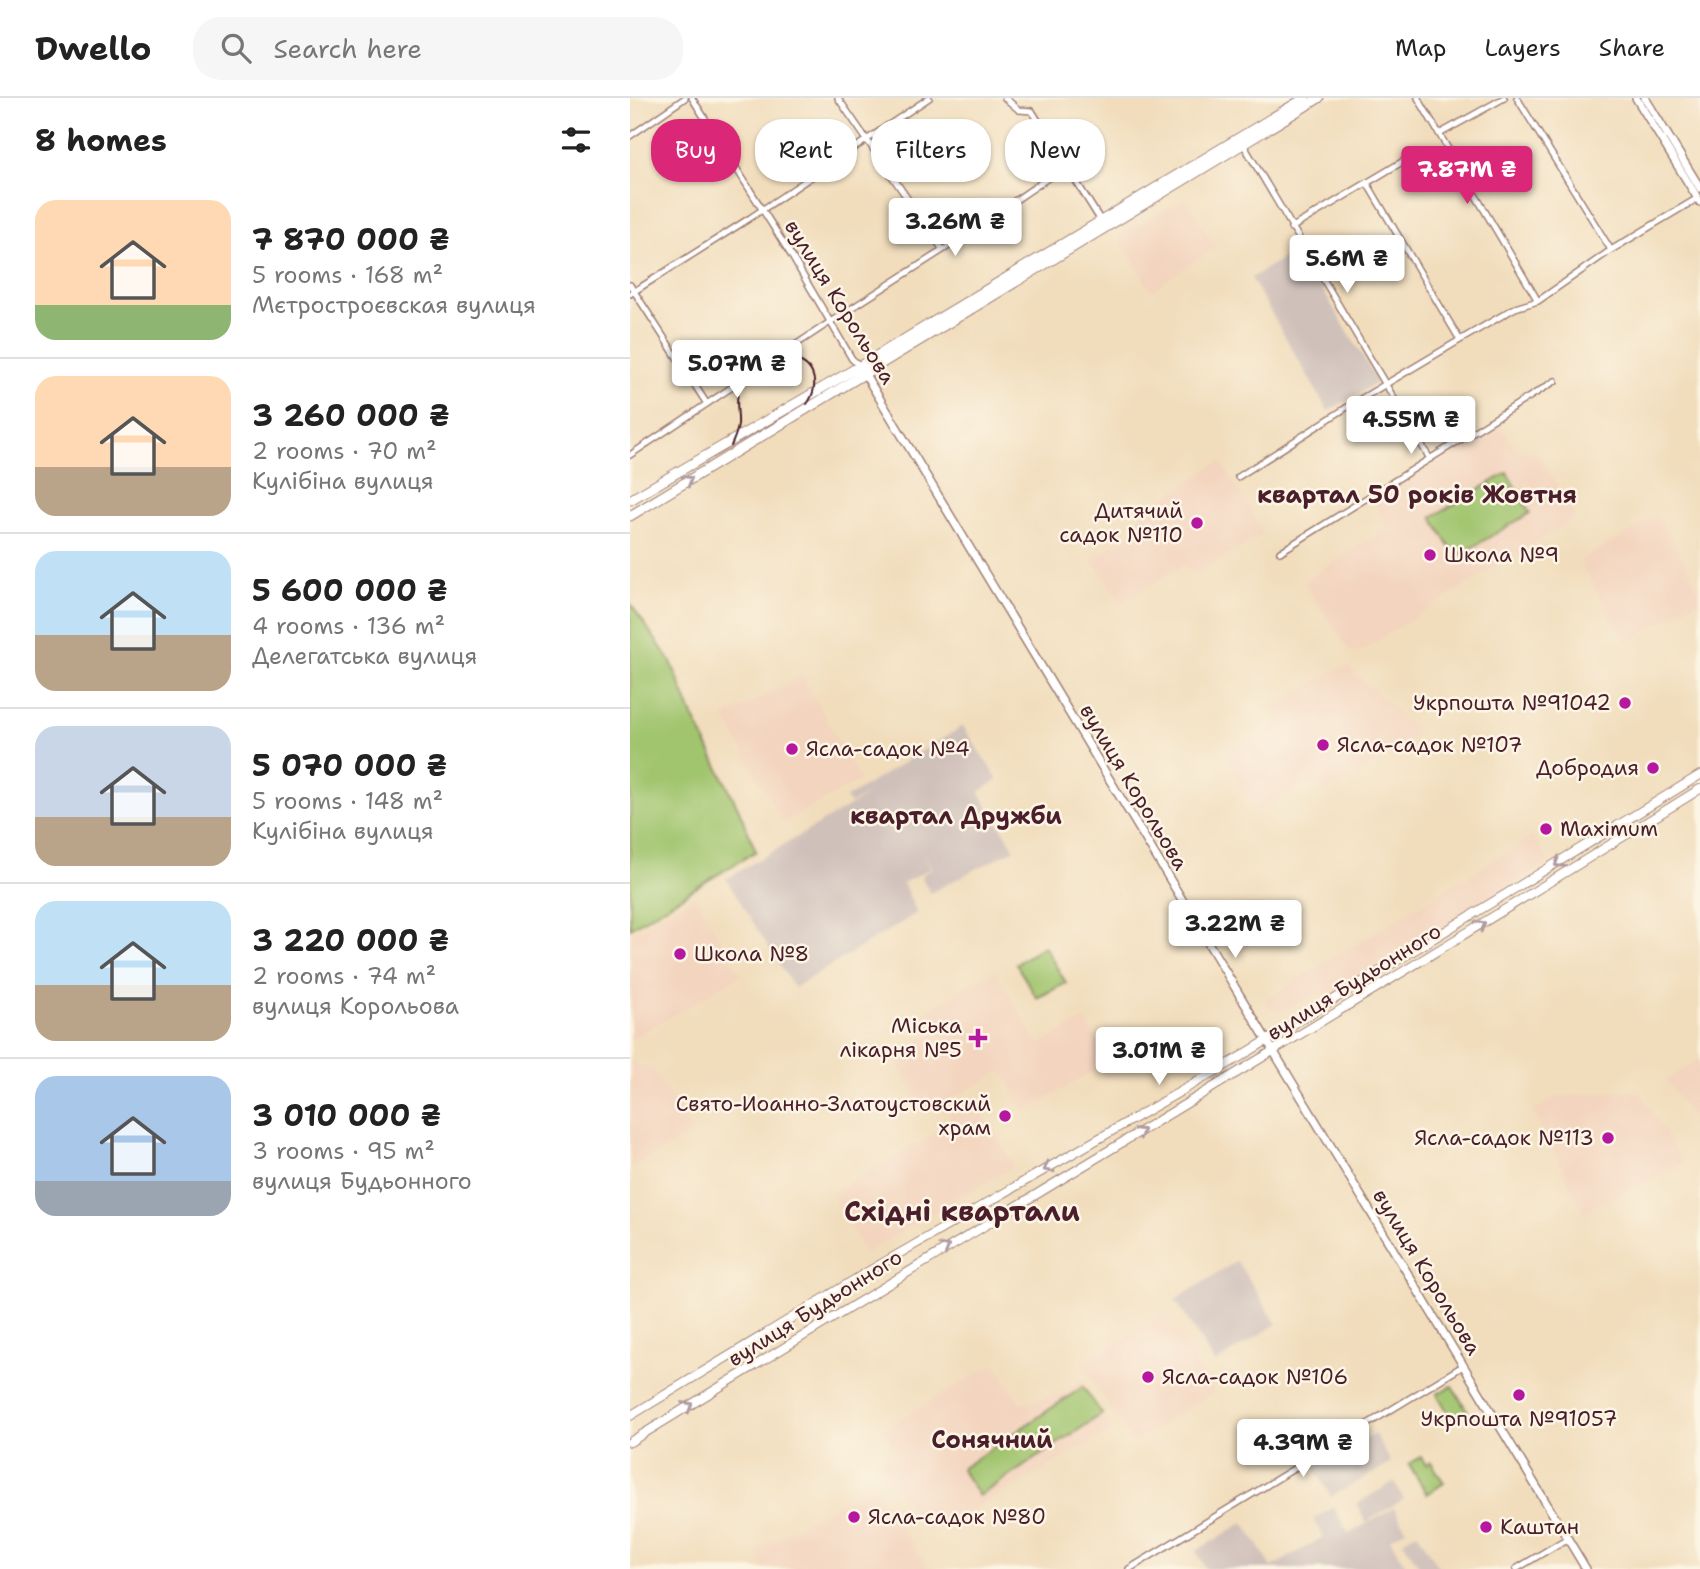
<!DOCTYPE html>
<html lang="en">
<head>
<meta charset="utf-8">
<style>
  :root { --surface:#fff; --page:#f6f6f6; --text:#222; --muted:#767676; --line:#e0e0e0; --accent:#db2777 }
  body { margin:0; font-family:"Shantell Sans",sans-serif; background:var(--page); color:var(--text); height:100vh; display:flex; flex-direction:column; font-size:26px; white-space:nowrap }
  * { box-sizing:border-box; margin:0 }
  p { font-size:23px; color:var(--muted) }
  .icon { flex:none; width:38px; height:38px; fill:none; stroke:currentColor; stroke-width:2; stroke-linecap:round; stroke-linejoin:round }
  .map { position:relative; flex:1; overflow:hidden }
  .drawer { display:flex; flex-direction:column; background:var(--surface); width:630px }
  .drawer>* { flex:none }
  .banner { position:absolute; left:21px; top:21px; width:665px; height:63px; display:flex; gap:14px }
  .price { position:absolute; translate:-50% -60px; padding:0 16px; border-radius:7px; background:#fff; color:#222; font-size:23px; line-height:46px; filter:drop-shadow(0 2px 4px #0008) }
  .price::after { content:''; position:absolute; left:50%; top:42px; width:21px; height:16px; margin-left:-10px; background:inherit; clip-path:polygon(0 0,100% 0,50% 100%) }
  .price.selected { background:var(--accent); color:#fff }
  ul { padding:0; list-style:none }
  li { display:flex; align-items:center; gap:21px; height:175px; padding:0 35px }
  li+li { border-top:2px solid var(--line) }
  li span { display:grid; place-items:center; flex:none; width:196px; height:140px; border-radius:21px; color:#555 }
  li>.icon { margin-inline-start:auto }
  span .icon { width:84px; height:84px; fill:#fffc; stroke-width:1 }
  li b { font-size:30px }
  h2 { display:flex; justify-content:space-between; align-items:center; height:84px; padding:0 35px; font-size:30px }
  .pill { padding:0 24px; border-radius:28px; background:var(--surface); box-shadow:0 2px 5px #0004; font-size:24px; line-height:63px }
  .pill.selected { background:var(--accent); color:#fff }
  header { display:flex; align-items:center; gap:42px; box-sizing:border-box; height:98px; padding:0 35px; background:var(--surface); border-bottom:2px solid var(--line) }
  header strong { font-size:33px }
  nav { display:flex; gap:38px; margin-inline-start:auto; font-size:24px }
  .search { width:490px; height:63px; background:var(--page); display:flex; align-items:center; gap:18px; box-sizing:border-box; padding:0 24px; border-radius:28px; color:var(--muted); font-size:26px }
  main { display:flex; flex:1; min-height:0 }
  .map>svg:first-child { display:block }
</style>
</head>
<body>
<header>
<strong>Dwello</strong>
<div class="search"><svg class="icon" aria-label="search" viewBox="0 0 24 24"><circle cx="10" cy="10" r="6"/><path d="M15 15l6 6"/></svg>Search here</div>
<nav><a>Map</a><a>Layers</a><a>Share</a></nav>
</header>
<main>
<section class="drawer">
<h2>8 homes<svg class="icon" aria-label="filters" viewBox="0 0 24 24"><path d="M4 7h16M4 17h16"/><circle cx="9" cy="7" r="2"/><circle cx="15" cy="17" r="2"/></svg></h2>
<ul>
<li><span style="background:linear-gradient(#ffd9b3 75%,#8fb573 0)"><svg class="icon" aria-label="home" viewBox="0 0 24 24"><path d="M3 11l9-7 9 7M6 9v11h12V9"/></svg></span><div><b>7 870 000 ₴</b><p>5 rooms · 168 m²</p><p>Мєтростроєвская вулиця</p></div></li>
<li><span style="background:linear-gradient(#ffd9b3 65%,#b9a48a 0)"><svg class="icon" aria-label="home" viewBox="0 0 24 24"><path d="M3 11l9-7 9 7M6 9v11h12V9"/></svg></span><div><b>3 260 000 ₴</b><p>2 rooms · 70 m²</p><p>Кулібіна вулиця</p></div></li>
<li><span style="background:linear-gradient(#bfe0f5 60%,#b9a48a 0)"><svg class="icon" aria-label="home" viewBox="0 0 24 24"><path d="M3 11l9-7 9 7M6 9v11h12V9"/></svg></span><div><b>5 600 000 ₴</b><p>4 rooms · 136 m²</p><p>Делегатська вулиця</p></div></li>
<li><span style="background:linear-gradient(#c9d6e8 65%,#b9a48a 0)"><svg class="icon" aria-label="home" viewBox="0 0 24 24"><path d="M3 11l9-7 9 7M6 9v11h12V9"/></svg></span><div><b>5 070 000 ₴</b><p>5 rooms · 148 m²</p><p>Кулібіна вулиця</p></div></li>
<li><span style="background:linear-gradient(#bfe0f5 60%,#b9a48a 0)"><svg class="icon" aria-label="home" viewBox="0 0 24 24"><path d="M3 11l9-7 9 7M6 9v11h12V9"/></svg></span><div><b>3 220 000 ₴</b><p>2 rooms · 74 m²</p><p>вулиця Корольова</p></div></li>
<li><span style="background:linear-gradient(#a9c7e8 75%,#9aa5b1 0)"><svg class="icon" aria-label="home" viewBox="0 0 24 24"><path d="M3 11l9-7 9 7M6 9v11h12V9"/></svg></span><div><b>3 010 000 ₴</b><p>3 rooms · 95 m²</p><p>вулиця Будьонного</p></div></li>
</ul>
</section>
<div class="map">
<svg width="1070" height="1471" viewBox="0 0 1070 1471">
  <rect width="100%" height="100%" fill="#fcf5e5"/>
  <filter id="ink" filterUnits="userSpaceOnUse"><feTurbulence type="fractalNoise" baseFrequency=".0143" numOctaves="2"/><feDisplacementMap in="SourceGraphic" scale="14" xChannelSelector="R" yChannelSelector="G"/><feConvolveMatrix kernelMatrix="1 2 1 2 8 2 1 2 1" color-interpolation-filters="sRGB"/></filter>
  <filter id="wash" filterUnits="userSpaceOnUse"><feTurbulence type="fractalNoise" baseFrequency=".00686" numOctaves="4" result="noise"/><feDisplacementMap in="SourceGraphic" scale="28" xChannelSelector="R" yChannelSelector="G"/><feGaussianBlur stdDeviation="1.57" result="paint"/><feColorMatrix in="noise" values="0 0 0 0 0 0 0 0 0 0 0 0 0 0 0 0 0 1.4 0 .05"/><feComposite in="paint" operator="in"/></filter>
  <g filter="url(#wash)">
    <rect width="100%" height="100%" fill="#f1ddbc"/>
    <path fill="#f3d4be" d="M555,100l31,49 -65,44 -33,-54z
      M869,325l17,27 21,2 39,65 -217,135 -10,-2 -46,-68 84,-54 -14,-27z
      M591,362l43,74 -70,40 -11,-8 -62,36 -29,-42 43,-28 5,-18z
      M1028,418l42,74v10l-74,43 -47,-82z
      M718,569l72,66 -90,57 -25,-6 -47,28 -33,-55 51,-31v-20l60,-37z
      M172,577l58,105 -77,43 -59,-106z
      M903,738l16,26 -222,134 -4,-6 -41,22 -13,-4 -5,-8z
      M65,798l47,79 -112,65v-107z
      M365,872l44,75 46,-26 25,43 -85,49 -24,-40 -75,43 -34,-59 41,-24 -11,-18z
      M0,958l6,9 16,3 41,65 -63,35z
      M1070,961v71l-34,-50z
      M1010,993l43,73 -99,48 -50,-100 22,-15 47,-5z
      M344,1001l40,67 -149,87 -34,-59 122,-71 -5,-9z
      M534,1214l50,80 -82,51 -50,-80z
      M365,1265l27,41 37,-11 24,-11 29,49 -144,81 -41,21 -47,-70 17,-11 -15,-23z
      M242,1386l57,85h-161l-5,-2 -6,-17z"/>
    <path fill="#cfc0ba" d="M668,151l80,133 -50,29 -77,-133z
      M333,628l35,54 -19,12 36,57 -85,44 -9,-17 11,-8 -15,-24 14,24 -28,15 14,30 -123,75 -68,-109 147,-87 -23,12 -4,-6z
      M607,1163l40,63 -62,39 -40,-63z
      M745,1336l16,29 -60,34 -17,-29z
      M764,1384l10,17 -38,23 -10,-18z
      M703,1409l16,27 45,-26 12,21 -16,10 18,30h-202l-10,-18 48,-29 28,45 51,-30 -10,-18z
      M787,1434l23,37h-19l-18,-28z"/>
    <path fill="#a1c56e" stroke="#76724c" stroke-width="2" d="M877,375l23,40 -74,44 -24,-40z
      M0,505l41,59 21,52 47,96 17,41 -126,77z
      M414,848l22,37 -29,15 -21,-34z
      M822,1288l16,26 -15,9 -16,-27z
      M453,1289l19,27 -123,82 -18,-27z
      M791,1359l5,8 5,-3 13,21 -17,11 -18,-30z"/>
  </g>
  <g filter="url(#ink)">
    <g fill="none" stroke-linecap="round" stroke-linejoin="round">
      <defs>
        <path id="minor" d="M62,0l99,157 61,104 8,7
          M208,0l105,152
          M375,0l14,12 13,1 69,110
          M788,0l120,203
          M887,0l94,152
          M811,35l63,-35
          M0,38l55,-38
          M613,46l187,315
          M737,85l93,157
          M661,130l121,-72
          M0,187l77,119
          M0,196l120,-76 179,-120
          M0,357l200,-133 113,-72 105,-72 22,-7
          M608,379l111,-71 111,-66 55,-32 23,-7 73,-51 87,-52
          M650,454l275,-171
          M499,1471l334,-203
          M886,1471l52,-31"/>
        <path id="tertiary" d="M1006,0l64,104
          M1015,0l55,90
          M233,273l723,1198"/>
        <path id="secondary" d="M0,1318l239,-145 366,-211 465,-285
          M0,1344c356,-219 715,-432 1070,-653"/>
        <path id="primary" d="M0,402l230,-134 445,-268
          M0,418l689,-418"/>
      </defs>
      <use href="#minor" stroke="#9e7e74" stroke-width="8"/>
      <use href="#tertiary" stroke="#9e7e74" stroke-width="10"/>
      <use href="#secondary" stroke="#9e7e74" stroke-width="10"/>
      <use href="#primary" stroke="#9e7e74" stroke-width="11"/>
      <use href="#minor" stroke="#fff" stroke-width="5"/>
      <use href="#tertiary" stroke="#fff" stroke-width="7"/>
      <use href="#secondary" stroke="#fff" stroke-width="8"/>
      <use href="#primary" stroke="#fff" stroke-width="9"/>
      <path stroke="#4a1f2b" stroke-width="2" d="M101,348c3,-7 6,-13 7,-21 1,-13 -5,-31 5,-42 7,-8 32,-24 43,-24 27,-1 36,25 21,45"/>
    </g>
    <defs><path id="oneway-chevron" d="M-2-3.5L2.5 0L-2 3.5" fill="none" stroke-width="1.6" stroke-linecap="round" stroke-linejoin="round" transform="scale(1.75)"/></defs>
    <g stroke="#ae9aa0">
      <use href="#oneway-chevron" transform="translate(58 382) rotate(-32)"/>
      <use href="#oneway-chevron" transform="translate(929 765) rotate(148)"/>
      <use href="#oneway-chevron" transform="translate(851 827) rotate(-31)"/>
      <use href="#oneway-chevron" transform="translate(510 1034) rotate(-31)"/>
      <use href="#oneway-chevron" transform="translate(418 1070) rotate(150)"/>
      <use href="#oneway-chevron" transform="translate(315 1150) rotate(-32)"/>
      <use href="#oneway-chevron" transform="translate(58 1308) rotate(-32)"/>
    </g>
  </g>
  <g fill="#b5179e" stroke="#fcf5e5" stroke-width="2.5">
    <circle cx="567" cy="425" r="7"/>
    <circle cx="800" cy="457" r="7"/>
    <circle cx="995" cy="605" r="7"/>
    <circle cx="693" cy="647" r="7"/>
    <circle cx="162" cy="651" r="7"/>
    <circle cx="1023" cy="670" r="7"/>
    <circle cx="916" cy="731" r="7"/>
    <circle cx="50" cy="856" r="7"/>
    <path d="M344.5 929.5h7v7h7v7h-7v7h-7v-7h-7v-7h7z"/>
    <circle cx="375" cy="1018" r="7"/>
    <circle cx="978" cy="1040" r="7"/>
    <circle cx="518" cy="1279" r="7"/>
    <circle cx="889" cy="1297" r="7"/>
    <circle cx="224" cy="1419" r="7"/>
    <circle cx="856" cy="1429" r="7"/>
  </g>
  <g text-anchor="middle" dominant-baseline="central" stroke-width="5" stroke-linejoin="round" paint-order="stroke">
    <g font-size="21" fill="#4a1f2b" stroke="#fcf5e5">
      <text transform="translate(210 204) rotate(58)">вулиця Корольова</text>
      <text transform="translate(504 689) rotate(59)">вулиця Корольова</text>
      <text transform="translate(724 884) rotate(-32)">вулиця Будьонного</text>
      <text transform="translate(797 1174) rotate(59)">вулиця Корольова</text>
      <text transform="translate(185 1210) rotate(-32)">вулиця Будьонного</text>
    </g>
    <g font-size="21" fill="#4a1f2b" stroke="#fcf5e5" text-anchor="start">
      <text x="553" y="413" text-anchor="end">Дитячий<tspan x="553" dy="24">садок №110</tspan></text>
      <text x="814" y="457">Школа №9</text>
      <text x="981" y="605" text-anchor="end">Укрпошта №91042</text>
      <text x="707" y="647">Ясла-садок №107</text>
      <text x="176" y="651">Ясла-садок №4</text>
      <text x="1009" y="670" text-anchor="end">Добродия</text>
      <text x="930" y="731">Maximum</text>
      <text x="64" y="856">Школа №8</text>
      <text x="332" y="928" text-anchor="end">Міська<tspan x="332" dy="24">лікарня №5</tspan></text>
      <text x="361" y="1006" text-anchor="end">Свято-Иоанно-Златоустовский<tspan x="361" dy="24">храм</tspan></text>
      <text x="964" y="1040" text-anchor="end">Ясла-садок №113</text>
      <text x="532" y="1279">Ясла-садок №106</text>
      <text x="889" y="1321" text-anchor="middle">Укрпошта №91057</text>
      <text x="238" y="1419">Ясла-садок №80</text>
      <text x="870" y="1429">Каштан</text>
    </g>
    <g font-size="24" font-weight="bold" fill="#4a1f2b" stroke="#fcf5e5">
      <text x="787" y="397">квартал 50 років Жовтня</text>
      <text x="326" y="718">квартал Дружби</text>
      <text x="362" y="1342">Сонячний</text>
    </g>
    <g font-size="28" font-weight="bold" fill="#4a1f2b" stroke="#fcf5e5">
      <text x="332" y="1113">Східні квартали</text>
    </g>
  </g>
</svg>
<b class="price selected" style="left:837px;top:108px">7.87M ₴</b>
<b class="price" style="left:325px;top:160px">3.26M ₴</b>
<b class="price" style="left:717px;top:197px">5.6M ₴</b>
<b class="price" style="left:107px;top:302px">5.07M ₴</b>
<b class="price" style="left:781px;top:358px">4.55M ₴</b>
<b class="price" style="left:605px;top:862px">3.22M ₴</b>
<b class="price" style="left:529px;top:989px">3.01M ₴</b>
<b class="price" style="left:673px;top:1381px">4.39M ₴</b>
<div class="banner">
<a class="pill selected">Buy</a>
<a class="pill">Rent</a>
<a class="pill">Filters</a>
<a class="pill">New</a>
</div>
</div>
</main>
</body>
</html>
